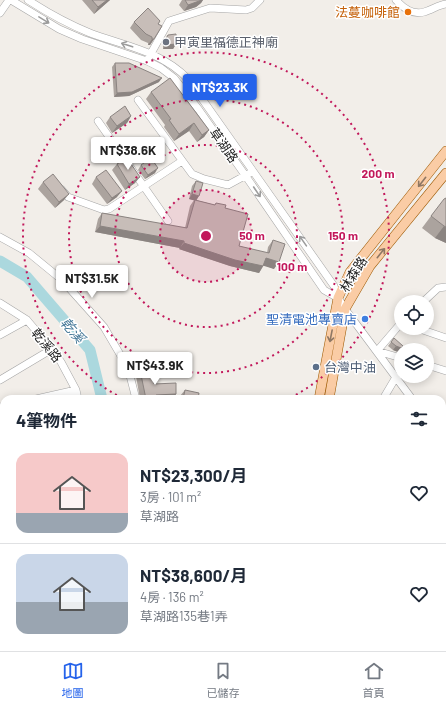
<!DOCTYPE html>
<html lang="zh-TW">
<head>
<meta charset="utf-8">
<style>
  :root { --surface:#fff; --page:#f2f2f3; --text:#1f2937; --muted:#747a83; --line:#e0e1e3; --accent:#2563eb }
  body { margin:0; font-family:Barlow,"Noto Sans TC",sans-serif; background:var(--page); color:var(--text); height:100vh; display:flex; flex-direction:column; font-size:15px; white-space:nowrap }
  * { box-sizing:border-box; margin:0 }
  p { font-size:13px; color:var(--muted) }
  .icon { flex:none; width:22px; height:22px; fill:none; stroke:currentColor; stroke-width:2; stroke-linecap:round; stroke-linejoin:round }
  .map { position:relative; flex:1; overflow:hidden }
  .side { position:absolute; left:0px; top:395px; width:446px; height:256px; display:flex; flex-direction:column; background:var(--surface); border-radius:12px 12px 0 0; box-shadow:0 2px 10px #0003 }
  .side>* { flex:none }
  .tools { position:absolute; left:394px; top:295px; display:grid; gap:8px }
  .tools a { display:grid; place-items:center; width:40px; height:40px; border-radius:50%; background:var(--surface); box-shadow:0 2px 10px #0003; font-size:20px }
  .price { position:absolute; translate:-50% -34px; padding:0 9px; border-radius:4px; background:#fff; color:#222; font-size:13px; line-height:26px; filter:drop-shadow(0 1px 2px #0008) }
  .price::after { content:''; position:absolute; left:50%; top:24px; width:12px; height:9px; margin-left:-6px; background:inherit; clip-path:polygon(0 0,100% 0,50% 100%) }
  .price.current { background:var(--accent); color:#fff }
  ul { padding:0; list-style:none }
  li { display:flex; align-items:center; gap:12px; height:100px; padding:0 16px }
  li+li { border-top:1px solid var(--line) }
  li span { display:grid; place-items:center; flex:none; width:112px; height:80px; border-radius:12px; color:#555 }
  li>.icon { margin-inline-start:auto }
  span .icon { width:48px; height:48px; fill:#fffc; stroke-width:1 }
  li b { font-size:17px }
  h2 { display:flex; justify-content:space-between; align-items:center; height:48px; padding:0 16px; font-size:17px }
  .dock { display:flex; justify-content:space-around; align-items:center; height:56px; border-top:1px solid var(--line); background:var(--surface); font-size:11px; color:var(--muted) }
  .dock a { display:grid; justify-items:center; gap:2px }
  .dock .current { color:var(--accent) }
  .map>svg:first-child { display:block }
</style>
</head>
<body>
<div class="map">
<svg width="446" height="651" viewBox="0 0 446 651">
  <rect width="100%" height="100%" fill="#f2eee9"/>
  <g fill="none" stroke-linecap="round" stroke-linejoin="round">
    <path stroke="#abd8de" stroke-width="11" d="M0,261l27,16 63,73 12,49
      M143,651l1,-4"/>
    <defs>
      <path id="minor" d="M11,0l48,29 23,10 65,22 14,7 13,10 25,32 46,65 79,115 14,8
        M28,0c20,13 40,24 62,33 35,13 71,18 98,46l146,207 4,12 7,11 67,90
        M396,0c7,8 17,15 28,12 8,-2 14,-7 22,-8
        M0,13l9,-13
        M149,57l20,-36 41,-13 36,2 6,-2 8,-8
        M138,100l54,74 12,5 24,6 22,-12
        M98,121l70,100
        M61,189l7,8 36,13 5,-1 73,-48
        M0,237l29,16 33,27 42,47 24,41 8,31
        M423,302l15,-14 8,-1
        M0,303l27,17 27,32 7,10 15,28 2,9
        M401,323l-24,28 24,7
        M417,328l29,10
        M0,335l27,-15
        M427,365l19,6
        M0,380l52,-31
        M36,399l40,-9
        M383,399l13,-22
        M0,407l4,-1
        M442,421l4,-4
        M442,439l4,6
        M442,506l4,1
        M442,549l4,1
        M63,647v4
        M91,647v4
        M350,647l4,4
        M121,651l1,-4
        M176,651l1,-4
        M386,651l1,-4"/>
      <path id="major" d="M319,399l19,-101 12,-26 96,-121
        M329,399l16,-90 25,-43 76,-93
        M284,651l1,-4
        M293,651l1,-4"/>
    </defs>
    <use href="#minor" stroke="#a6a6a6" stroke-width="8"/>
    <use href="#major" stroke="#9d5903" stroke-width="10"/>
    <use href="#minor" stroke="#fff" stroke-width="7"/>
    <use href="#major" stroke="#facca5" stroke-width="9"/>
  </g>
  <path fill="#aba39e" d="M82,0h28l-16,14z
    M182,0h21l-2,3 -5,4 -12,4 -5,-6z
    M160,21l-2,3 -4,15 -4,6h-2v-2l-7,-3 -11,-12 4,-6z
    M168,35l8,9 -3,5h-10v-4h-1z
    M115,63l44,19 -30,14 -15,1 -2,-30z
    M151,92l58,38 -5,7 -7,5 -8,-11 -15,10 -10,-14 1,-2 -19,-26z
    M131,116l-4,7 -15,10 -6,-10 4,-6z
    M117,164l18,19 -10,7 -13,-20z
    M141,165l14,8 -10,6 -7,-9z
    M96,177l21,20 -10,7 -15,-20z
    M196,181v19l19,5 1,-2 9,5 14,38 28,7 1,-6 5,-7 1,29 -10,-4 -5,8 -29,-7 -51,-17 1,-1 -85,-16 3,-13 4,-6 83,15 5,-22 4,-6 -5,-1 3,-13z
    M43,182l21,18 -9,8 -17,-19z
    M446,198v45l-11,-5 -13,-10 9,-12z
    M394,338l4,14 -5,-2 -5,-4z
    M140,370l14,14 22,10 -3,5h-33l-4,-23z
    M185,390l13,9h1h-19v-3z
    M185,647h35v4h-35z
    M306,647h26l-1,4h-25z"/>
  <path fill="#8b8481" d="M107,0h3l-16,14 4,-7z
    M202,0h1l-2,3 -5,4 -12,4 4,-6z
    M152,39h2l-4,6h-2z
    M165,40h1l-3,5h-1z
    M176,44l-3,5h-10l3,-4z
    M162,78l-3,4 -30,14 -15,1 3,-4z
    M131,116l-4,7 -15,10 5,-7z
    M194,123l-5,8 -15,10 5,-7z
    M209,130l-5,7 -7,5 5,-7z
    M158,168l-3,5 -10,6 3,-4z
    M140,177l-5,6 -10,7 4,-6z
    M122,191l-5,6 -10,7 5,-6z
    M69,194l-5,6 -9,8 4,-6z
    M192,194l7,2 -3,5 -7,-2z
    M100,226l84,15 -4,7 -85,-16z
    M444,226l2,1v16l-11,-5z
    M184,243l79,23 -4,7 -29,-7 -51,-17z
    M266,258l13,4 -5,7 -13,-4z
    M396,346h7l-5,6 -5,-2z
    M176,394l-3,5h-20l3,-4z"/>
  <path fill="#c7bdb8" stroke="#8b8481" d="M92,0h15l-9,7z
    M185,0h17l-14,5z
    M148,8l12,13 -2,3 4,2 -8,13h-2v-2l-6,-3 -12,-12z
    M176,34v10l-10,1v-5h-1l3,-5z
    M115,63h14l33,15 -30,14 -15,1z
    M170,78l39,52 -7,5 -8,-12 -15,11 -10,-14 2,-1 -20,-27z
    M125,106l6,10 -14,10 -7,-9z
    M127,158l13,19 -11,7 -12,-20z
    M151,158l7,10 -10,7 -7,-10z
    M106,170l16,21 -10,7 -16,-21z
    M53,174l16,20 -10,8 -16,-20z
    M196,181l7,2 -4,13 -7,-2z
    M446,198v29l-2,-1 -13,-10 13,-17z
    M195,200l20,5 1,-2 10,2 -1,3 23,6 -9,32 30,7 4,-13 12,4 -6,18 -13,-4 -3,8 -28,-6 -51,-17v-2l-84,-15 2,-13 85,15z
    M394,338l9,8 -2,2 -5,-2 -5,-4z
    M151,368l3,16 22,-1v11l-20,1 1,4h-11l-6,-29z
    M185,390l14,3 -1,6h1h-16z
    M191,647h29v4h-30z
    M311,647h21l-1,4h-20z"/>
  <defs><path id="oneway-shaft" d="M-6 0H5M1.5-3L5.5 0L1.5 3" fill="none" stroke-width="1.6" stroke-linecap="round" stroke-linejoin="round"/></defs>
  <g stroke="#9c9c9c">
    <use href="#oneway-shaft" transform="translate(44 20) rotate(31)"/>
    <use href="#oneway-shaft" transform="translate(127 45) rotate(-162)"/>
    <use href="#oneway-shaft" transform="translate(257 192) rotate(56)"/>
    <use href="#oneway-shaft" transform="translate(303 241) rotate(-125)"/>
  </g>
  <g stroke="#8e7764">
    <use href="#oneway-shaft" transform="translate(422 182) rotate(128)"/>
    <use href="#oneway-shaft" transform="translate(381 253) rotate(-51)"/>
    <use href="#oneway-shaft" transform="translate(331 336) rotate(101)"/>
  </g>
  <circle cx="206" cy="236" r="46" fill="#c2185b" fill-opacity=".12"/>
  <g fill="none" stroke="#c2185b" stroke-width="2" stroke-dasharray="2 4">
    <circle cx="206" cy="236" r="46"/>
    <circle cx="206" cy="236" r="91"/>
    <circle cx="206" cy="236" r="137"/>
    <path d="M122 398A183 183 0 1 1 290 398"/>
  </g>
  <circle fill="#e8710a" stroke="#fff" stroke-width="1.5" cx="408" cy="12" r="4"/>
  <circle fill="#6b7280" stroke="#fff" stroke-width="1.5" cx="166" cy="42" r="4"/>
  <circle fill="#3f7fe0" stroke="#fff" stroke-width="1.5" cx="365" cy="319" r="4"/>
  <circle fill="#5c6f8a" stroke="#fff" stroke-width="1.5" cx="316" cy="367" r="4"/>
  <g text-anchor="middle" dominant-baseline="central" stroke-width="3" stroke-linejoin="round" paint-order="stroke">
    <g font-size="13" fill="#c56008" stroke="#fff" text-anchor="end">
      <text x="400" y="12">法蔓咖啡館</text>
    </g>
    <g font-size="13" fill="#5b616d" stroke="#fff" text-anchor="start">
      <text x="174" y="42">甲寅里福德正神廟</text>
    </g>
    <g font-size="13" fill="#222" stroke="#fff">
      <text transform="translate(224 145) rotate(55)">草湖路</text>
      <text transform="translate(353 274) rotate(-58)">林森路</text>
      <text transform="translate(47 345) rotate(51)">乾溪路</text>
    </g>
    <g font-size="13" fill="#366cbe" stroke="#fff" text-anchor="end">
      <text x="357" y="319">聖清電池專賣店</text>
    </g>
    <g font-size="13" fill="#4e5e75" stroke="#fff" text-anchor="start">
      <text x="324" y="367">台灣中油</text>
    </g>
    <g font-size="14" font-style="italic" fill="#467999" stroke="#fff">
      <text transform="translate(73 330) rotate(49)">乾溪</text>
    </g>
  </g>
  <circle cx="206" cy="236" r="6" fill="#c2185b" stroke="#fff" stroke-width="2"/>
  <g font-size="12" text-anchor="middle" font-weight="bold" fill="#c2185b" stroke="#fff" stroke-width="3" stroke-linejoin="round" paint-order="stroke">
    <text x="378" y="178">200 m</text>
    <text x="252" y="240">50 m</text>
    <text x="343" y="240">150 m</text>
    <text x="292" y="271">100 m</text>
  </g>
</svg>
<div class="tools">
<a><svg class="icon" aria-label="locate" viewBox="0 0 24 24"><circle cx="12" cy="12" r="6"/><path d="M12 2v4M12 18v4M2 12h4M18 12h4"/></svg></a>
<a><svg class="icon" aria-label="layers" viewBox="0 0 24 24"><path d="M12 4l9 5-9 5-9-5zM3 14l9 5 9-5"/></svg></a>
</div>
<b class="price current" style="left:220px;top:108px">NT$23.3K</b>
<b class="price" style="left:128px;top:171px">NT$38.6K</b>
<b class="price" style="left:92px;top:299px">NT$31.5K</b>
<b class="price" style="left:155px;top:386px">NT$43.9K</b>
<section class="side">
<h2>4筆物件<svg class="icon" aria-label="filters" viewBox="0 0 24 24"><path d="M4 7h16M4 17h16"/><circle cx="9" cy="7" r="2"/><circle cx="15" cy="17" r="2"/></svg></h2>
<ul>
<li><span style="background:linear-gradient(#f6c9c9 75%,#9aa5b1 0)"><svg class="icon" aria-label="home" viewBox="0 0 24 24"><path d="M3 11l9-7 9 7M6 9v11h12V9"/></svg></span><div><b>NT$23,300/月</b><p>3房 · 101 m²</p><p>草湖路</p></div><svg class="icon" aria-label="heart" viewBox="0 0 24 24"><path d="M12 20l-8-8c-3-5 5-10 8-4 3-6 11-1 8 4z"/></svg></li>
<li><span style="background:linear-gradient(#c9d6e8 60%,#9aa5b1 0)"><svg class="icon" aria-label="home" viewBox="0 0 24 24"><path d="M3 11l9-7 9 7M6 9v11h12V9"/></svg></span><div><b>NT$38,600/月</b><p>4房 · 136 m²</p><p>草湖路135巷1弄</p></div><svg class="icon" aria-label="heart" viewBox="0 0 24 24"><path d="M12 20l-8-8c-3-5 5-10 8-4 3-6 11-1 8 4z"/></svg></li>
</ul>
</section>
</div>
<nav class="dock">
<a class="current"><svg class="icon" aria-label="map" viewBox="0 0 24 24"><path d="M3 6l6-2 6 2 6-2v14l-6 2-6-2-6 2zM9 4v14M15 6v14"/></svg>地圖</a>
<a><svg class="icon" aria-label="saved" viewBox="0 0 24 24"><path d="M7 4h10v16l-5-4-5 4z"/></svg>已儲存</a>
<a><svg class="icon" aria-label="home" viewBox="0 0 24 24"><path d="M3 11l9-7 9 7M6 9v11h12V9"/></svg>首頁</a>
</nav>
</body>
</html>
